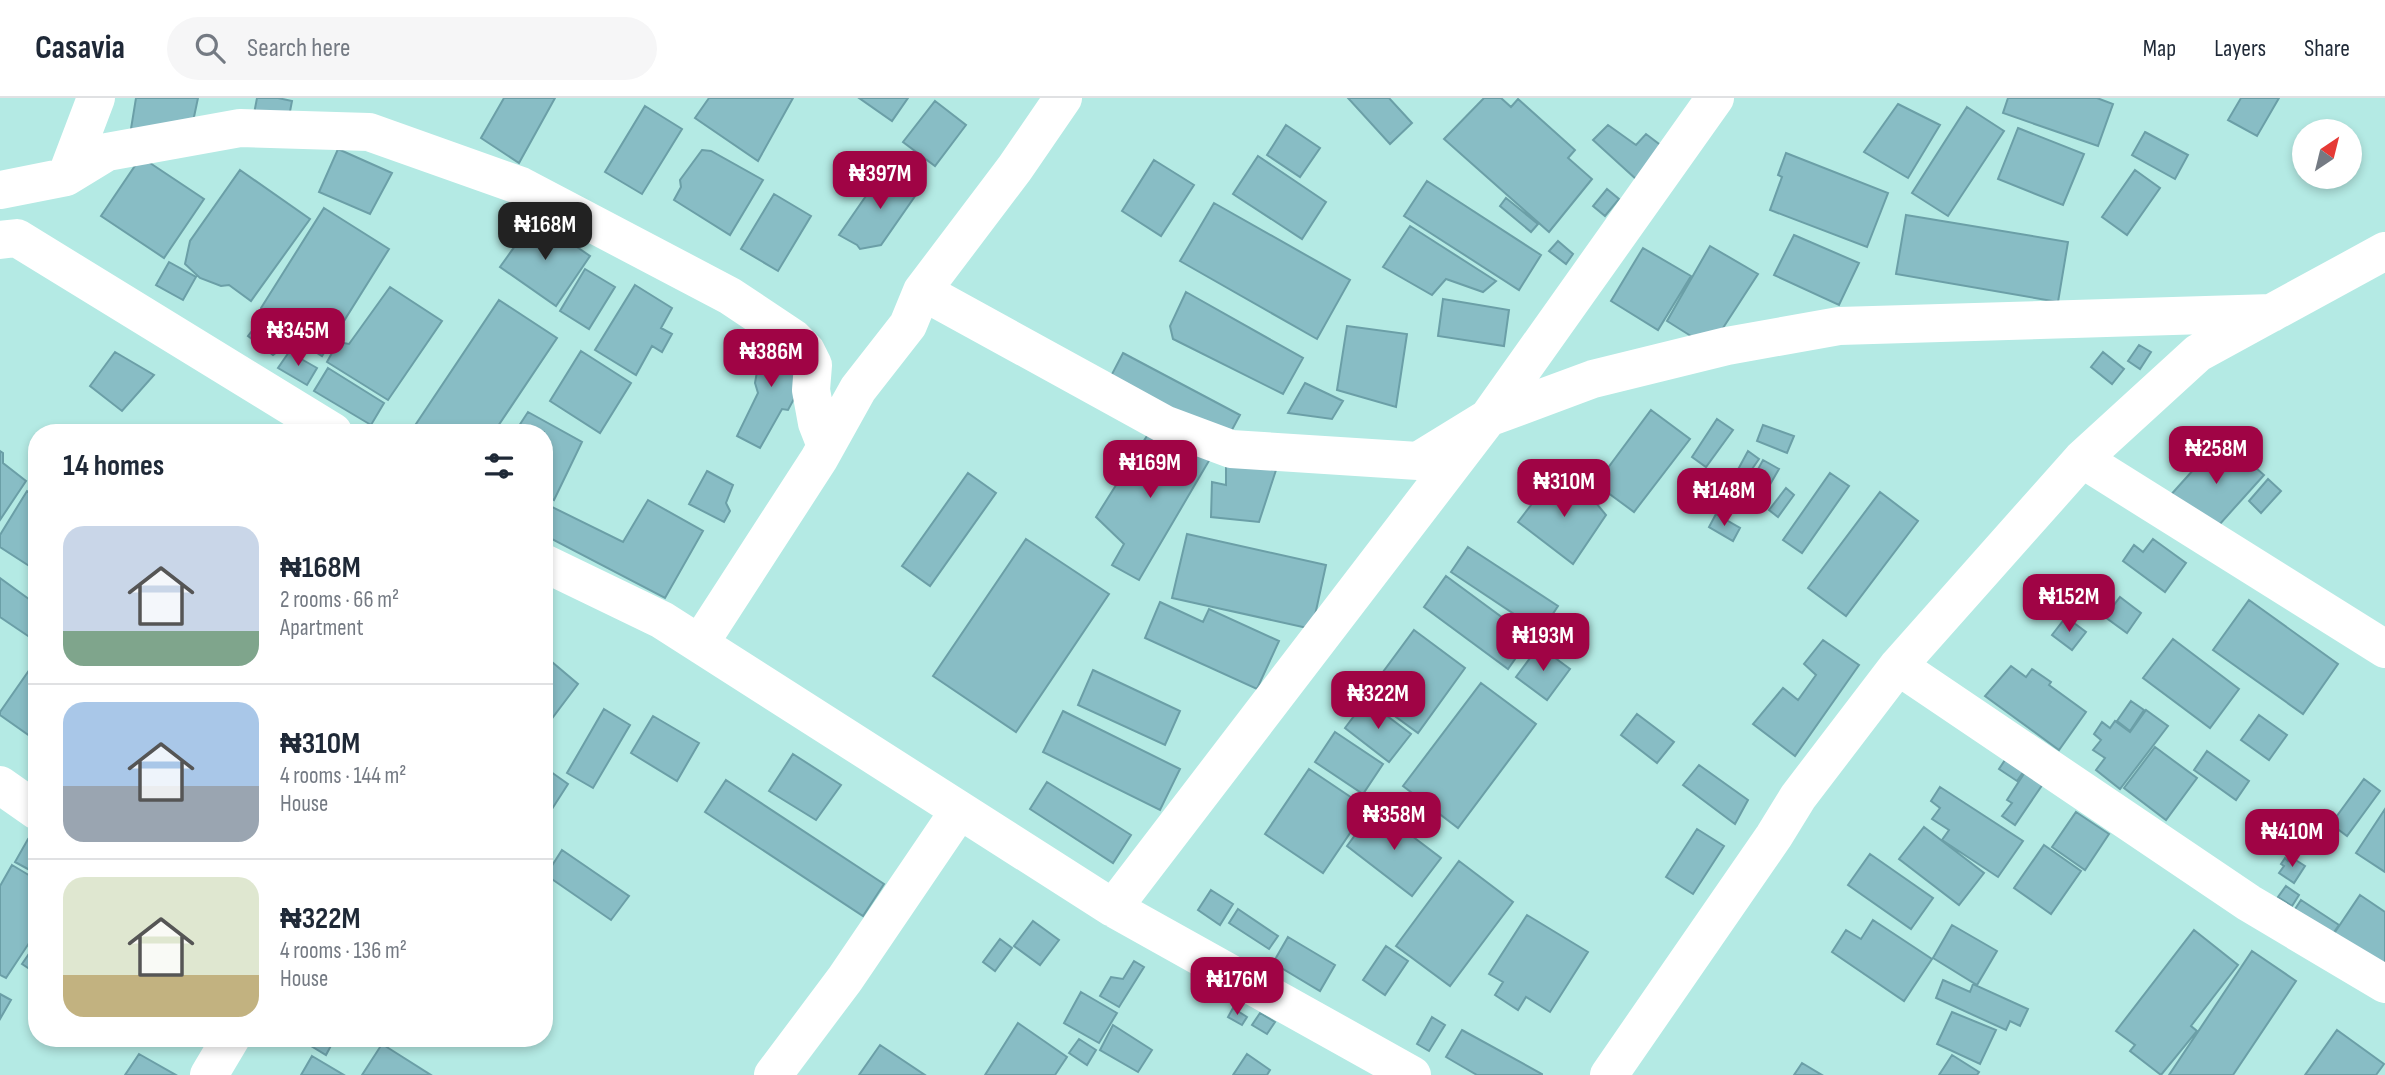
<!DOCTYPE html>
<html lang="en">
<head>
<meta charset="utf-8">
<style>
  :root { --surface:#fff; --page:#f6f6f7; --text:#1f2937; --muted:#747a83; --line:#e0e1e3; --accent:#a00445 }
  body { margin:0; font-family:"Sofia Sans Condensed",sans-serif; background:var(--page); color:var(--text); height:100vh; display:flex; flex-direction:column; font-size:26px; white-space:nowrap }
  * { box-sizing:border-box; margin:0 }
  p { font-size:23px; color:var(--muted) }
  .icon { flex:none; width:38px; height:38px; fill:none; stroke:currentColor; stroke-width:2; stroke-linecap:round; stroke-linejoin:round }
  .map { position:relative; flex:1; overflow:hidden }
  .drawer { position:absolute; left:28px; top:326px; width:525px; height:623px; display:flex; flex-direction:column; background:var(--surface); border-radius:28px; box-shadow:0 4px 10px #0003 }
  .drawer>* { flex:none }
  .needle { width:46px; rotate:35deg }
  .buttons { position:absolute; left:2292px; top:21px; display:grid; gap:14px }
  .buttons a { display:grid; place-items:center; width:70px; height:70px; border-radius:50%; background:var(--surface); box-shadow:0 4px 10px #0003; font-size:35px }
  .price { position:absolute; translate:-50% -60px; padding:0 16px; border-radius:14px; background:var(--accent); color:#fff; font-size:23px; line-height:46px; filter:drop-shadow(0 2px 4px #0008) }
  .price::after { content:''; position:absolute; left:50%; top:42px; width:21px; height:16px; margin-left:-10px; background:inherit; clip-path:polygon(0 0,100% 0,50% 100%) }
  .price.on { background:#222; color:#fff }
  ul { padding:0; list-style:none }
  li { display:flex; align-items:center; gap:21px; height:175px; padding:0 35px }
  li+li { border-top:2px solid var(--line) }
  li span { display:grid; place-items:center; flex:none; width:196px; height:140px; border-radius:21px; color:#555 }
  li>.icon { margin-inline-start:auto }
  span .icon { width:84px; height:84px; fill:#fffc; stroke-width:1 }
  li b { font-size:30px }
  h2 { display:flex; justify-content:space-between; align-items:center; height:84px; padding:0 35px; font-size:30px }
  header { display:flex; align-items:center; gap:42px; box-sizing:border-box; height:98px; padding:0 35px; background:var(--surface); border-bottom:2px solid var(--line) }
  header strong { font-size:33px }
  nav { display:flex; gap:38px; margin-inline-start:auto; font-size:24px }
  .search { width:490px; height:63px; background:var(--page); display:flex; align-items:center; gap:18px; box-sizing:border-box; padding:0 24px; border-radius:38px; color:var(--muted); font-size:26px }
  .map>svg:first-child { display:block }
</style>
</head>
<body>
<header>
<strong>Casavia</strong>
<div class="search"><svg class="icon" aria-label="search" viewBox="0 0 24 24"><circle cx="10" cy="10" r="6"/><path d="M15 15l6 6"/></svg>Search here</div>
<nav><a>Map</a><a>Layers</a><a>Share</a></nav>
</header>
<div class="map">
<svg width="2385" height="977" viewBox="0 0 2385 977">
  <rect width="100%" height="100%" fill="#b4eae4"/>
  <path fill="#88bdc5" stroke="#6b9fa7" stroke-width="2" d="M136,0h62l-7,33 -62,10z
    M257,0h21l14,3 -5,26 -34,-8z
    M504,0h51l-36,65 -38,-25z
    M709,0h84l-35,63 -63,-43z
    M859,0h49l-16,23z
    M1348,0h41l23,25 -22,21z
    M1484,0h17l10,9 7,-8 57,51 -7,8 24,21 -43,53 -105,-93z
    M2008,0h89l16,6 -15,42 -95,-33z
    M2241,0h38l-22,38 -29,-16z
    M935,3l31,24 -31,41 -32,-24z
    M1898,6l42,21 -32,53 -44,-26z
    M645,8l37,23 -40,65 -37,-22z
    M1967,9l37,24 -56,85 -36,-23z
    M1286,27l34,23 -20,29 -33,-22z
    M1608,27l28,20 10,-11 17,13 -26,33 -44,-40z
    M2018,30l66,26 -21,51 -65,-26z
    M2145,34l43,23 -13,24 -43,-24z
    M338,51l54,24 -22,41 -51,-22z
    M702,52l9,1 52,29 -33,55 -56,-35 7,-13 -1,-7z
    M1786,55l102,40 -21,54 -97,-37 12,-33 -4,-2z
    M1258,58l68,46 -24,37 -69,-45z
    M141,59l63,42 -40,59 -63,-42z
    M1154,62l40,25 -33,51 -39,-25z
    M886,69l34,22 -39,56 -21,4 -3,-4 -18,-10z
    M240,72l70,49 -59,82 -22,-16 -8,1 -21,-8 -15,-14 5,-23z
    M2135,72l25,18 -33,47 -25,-18z
    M1427,83l114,74 -22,35 -115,-74z
    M1607,91l12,10 -14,17 -12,-10z
    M774,96l37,22 -33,55 -37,-22z
    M1506,100l32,26 -7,8 -31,-26z
    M1214,105l136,77 -33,59 -137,-78z
    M324,110l65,41 -67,107 -27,-17 -22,16 -25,-19 13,-17v-11z
    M1906,117l162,27 -10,60 -162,-28z
    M535,120l55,38 -34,50 -56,-39z
    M1410,128l86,55 -13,11 -37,-13 -14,16 -49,-28z
    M1794,137l65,28 -20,42 -65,-30z
    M1558,143l15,13 -7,10 -17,-13z
    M1710,148l48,28 -48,74 -43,-27z
    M1643,150l48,28 -33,54 -47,-29z
    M169,164l27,15 -13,23 -27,-15z
    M585,171l30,18 -26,42 -29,-18z
    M635,187l37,23 -11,20 11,6 -10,18 -10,-6 -16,29 -41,-25z
    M390,189l52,34 -54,79 -61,-38 11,-20 11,2z
    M1186,194l117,66 -20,36 -110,-55 -3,-13z
    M1443,201l66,11 -5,36 -66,-10z
    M499,202l58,38 -63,94h-72l-8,-5z
    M1347,228l60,8 -11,73 -59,-17z
    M758,239l47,25 -3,22 -14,26 -6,-1 -22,39 -23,-12 21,-43 -3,-10 3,-17 -10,-9z
    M2139,247l12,7 -11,17 -12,-8z
    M581,253l50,32 -31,50 -50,-32z
    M115,254l39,23 -32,36 -32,-25z
    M289,254l28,16 -10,17 -29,-17z
    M2103,254l21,17 -12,15 -21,-17z
    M1123,255l117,62 -14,26 -116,-63z
    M328,270l56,35 -13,22 -57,-34z
    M1305,285l38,18 -11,18 -44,-6z
    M1651,312l39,29 -56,73 -38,-28z
    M528,314l54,30 -28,58 -10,-6v-62h-29z
    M1717,321l16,11 -27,37 -14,-10z
    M1763,327l31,11 -7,17 -30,-12z
    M1150,333l60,28 -71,121 -27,-15 12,-21 -28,-27z
    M2222,340l42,37 -54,60 -42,-37z
    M0,353l3,2v10l23,18 -26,39z
    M1748,353l11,8 -16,23 -8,-7z
    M1763,362l16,9 -11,19 -16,-8z
    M1226,367l51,2 -18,55 -48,-5 1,-35 14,3z
    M707,373l26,14 -7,18 4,8 -6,11 -35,-18z
    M968,375l28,20 -66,93 -28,-20z
    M1830,375l19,13 -47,67 -19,-13z
    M2268,381l13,12 -20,22 -12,-12z
    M1548,385l9,6 9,-3 15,5 5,-2 10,7v7l10,12 -33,49 -55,-42z
    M1786,390l8,7 -16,22 -9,-7z
    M27,393l10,6v74l-37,-24v-12z
    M1880,394l38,29 -72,95 -38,-28z
    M648,402l55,31 -38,67 -121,-63v-32l79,39z
    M1716,416l24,14 -7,13 -24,-14z
    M1187,436l139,31 -14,64 -140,-31z
    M1026,441l83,55 -93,138 -83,-56z
    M2153,441l33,24 -21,29 -42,-31 11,-16 9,7z
    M1468,449l90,59 -17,26 -90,-60z
    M1446,478l84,62 -22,31 -84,-62z
    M0,480l37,27v25l-6,8 -31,-21z
    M2120,499l21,16 -14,20 -22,-16z
    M2249,502l89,64 -35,50 -90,-64z
    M1160,504l43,20 6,-13 70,32 -22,48 -112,-51z
    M2066,519l20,15 -14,18 -20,-15z
    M1414,532l51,38 -47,65 -52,-38z
    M2173,541l66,50 -29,39 -67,-50z
    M1823,542l36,25 -64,91 -42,-32 30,-36 15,12 18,-25 -12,-11z
    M1539,548l31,23 -23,31 -31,-23z
    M37,561v82l-37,-26v-3z
    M552,564l26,22 -31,41 -3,-1v-52z
    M2011,568l15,11 6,-8 19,13 -2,3 37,27 -27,38 -74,-54z
    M1093,572l87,41 -15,34 -87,-40z
    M1481,585l55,41 -78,104 -55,-42z
    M1366,602l45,34 -22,28 -44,-34z
    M2131,603l13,9 -14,21 -13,-10z
    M604,611l26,16 -37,63 -26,-15z
    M2146,612l22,16 -48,63 -24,-19 9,-12 -12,-8 8,-10 -7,-6 8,-12 8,6 5,-7 15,11z
    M1063,613l117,58 -20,41 -117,-58z
    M1637,616l37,28 -17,21 -36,-28z
    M2259,617l28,20 -18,25 -28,-20z
    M653,618l46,27 -22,38 -46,-28z
    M1335,634l48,32 -20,30 -48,-32z
    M2155,649l42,31 -31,42 -42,-32z
    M2013,650l18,13 -14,20 -18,-12z
    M2207,653l42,30 -13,19 -42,-30z
    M793,656l48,31 -25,35 -47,-29z
    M1699,667l49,35 -13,24 -52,-39z
    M544,669l24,17 -16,25 -8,-5z
    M1309,671l58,39 -44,65 -58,-39z
    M2027,671l18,12 -30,44 -13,-9 10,-13 -5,-3z
    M2364,681l16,12 -33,45 -16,-12z
    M726,682l158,104 -21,32 -158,-104z
    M1047,684l84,53 -18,28 -83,-54z
    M1940,689l83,54 -25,36 -56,-37 7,-10 -17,-11 8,-11 -9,-7z
    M1375,710l66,50 -29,38 -65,-50z
    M2385,711v63l-29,-19z
    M2076,714l33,22 -24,36 -33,-23z
    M1924,729l60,46 -25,32 -60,-46z
    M1697,731l27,17 -31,48 -27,-17z
    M28,741l9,5v30l-22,-12z
    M2044,747l37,26 -30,43 -37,-26z
    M562,752l67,46 -18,24 -65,-45z
    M1870,756l63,44 -22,31 -63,-44z
    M2291,759l14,9 -11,17 -15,-10 5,-7 -3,-2 4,-6 3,3z
    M1459,763l54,41 -63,84 -54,-40z
    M12,767l25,15v51l-31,47 -6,-3v-89z
    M2286,788l13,9 -7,11 -14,-9z
    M1211,792l22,14 -13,21 -22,-15z
    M2360,797l25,17v62l-54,-36z
    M2301,802l38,25 -14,20 -37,-25z
    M1238,811l40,27 -9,13 -40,-26z
    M1527,817l61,37 -38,60 -24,-15 -8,13 -23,-15 8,-13 -14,-8z
    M1873,822l59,39 -28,42 -72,-49 14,-22 15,9z
    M1033,823l26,19 -19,25 -26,-19z
    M1952,827l45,26 -20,34 -44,-27z
    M2194,832l44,35 -47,61 6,5 -36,44 -31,-24 5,-6 -19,-14z
    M1288,839l47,28 -15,26 -47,-28z
    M1000,841l12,9 -17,23 -12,-9z
    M37,844v32l-15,-10z
    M1386,848l22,15 -23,34 -22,-15z
    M2252,853l44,30 -63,94h-64z
    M1134,863l10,6 -25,40 -19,-11 11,-19 12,2z
    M1943,882l27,12 3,-8 55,25 -8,17 -10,-5 -4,9 -70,-32z
    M1081,894l36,21 -18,30 -35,-20z
    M0,896l11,6 -11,19z
    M1233,910l14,9 -5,8 -14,-8z
    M1952,914l44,18 -16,34 -43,-20z
    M1260,915l15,9 -8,12 -15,-9z
    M1432,919l13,8 -16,26 -12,-7z
    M1018,925l49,34 -12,18h-70z
    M1113,927l39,25 -14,22 -38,-22z
    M1462,932l80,44v1h-65l-31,-18z
    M2337,932l47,34 -8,11h-71z
    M304,940h31l-9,17 -23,-14z
    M1079,941l17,11 -9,15 -18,-12z
    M382,946l49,31h-69z
    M880,947l45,30h-66z
    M139,956l37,21h-51z
    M1247,956l23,16 -3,5h-34z
    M1952,957l27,17 -2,3h-38z
    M312,958l32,19h-43z
    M1802,965l20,12h-28z"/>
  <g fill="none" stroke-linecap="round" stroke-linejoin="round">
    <path stroke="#fff" stroke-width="38" d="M66,79l30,-79
      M0,92l66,-13 41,-25 133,-24 129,4 152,54 209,110 63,42 13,13 7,14 -2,25 6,33 9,23
      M0,142l17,-2 316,194
      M922,193l242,133 67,25 187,12 70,-43 105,-39 134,-33 112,-20 433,-13
      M2082,361l303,190
      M544,465l118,57 451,288 299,167
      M700,545l119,-184 39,-70 50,-64 14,-34 93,-123 48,-70
      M1898,568l351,237 136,81
      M0,687l37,26
      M1113,810l375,-490 227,-320
      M209,977l22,-37
      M773,977l72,-96 114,-168
      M1609,977l165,-239 24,-39 100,-131 184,-207 116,-106 187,-102"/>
  </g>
</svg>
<div class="buttons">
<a><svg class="needle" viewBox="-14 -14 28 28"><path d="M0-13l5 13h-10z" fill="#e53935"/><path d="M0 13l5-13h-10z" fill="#747a83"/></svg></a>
</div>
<b class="price" style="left:880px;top:113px">₦397M</b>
<b class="price on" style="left:545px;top:164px">₦168M</b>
<b class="price" style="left:298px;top:270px">₦345M</b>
<b class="price" style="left:771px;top:291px">₦386M</b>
<b class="price" style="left:2216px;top:388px">₦258M</b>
<b class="price" style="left:1150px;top:402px">₦169M</b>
<b class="price" style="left:1564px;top:421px">₦310M</b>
<b class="price" style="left:1724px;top:430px">₦148M</b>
<b class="price" style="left:2069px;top:536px">₦152M</b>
<b class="price" style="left:1543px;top:575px">₦193M</b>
<b class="price" style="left:1378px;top:633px">₦322M</b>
<b class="price" style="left:1394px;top:754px">₦358M</b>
<b class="price" style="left:2292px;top:771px">₦410M</b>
<b class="price" style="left:1237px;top:919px">₦176M</b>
<section class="drawer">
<h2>14 homes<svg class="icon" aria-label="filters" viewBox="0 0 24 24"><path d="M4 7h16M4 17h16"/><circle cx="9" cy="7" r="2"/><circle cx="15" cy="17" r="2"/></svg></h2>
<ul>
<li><span style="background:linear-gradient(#c9d6e8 75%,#7fa58c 0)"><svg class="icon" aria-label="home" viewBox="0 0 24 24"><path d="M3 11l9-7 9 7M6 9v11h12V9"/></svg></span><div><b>₦168M</b><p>2 rooms · 66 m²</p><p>Apartment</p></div></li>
<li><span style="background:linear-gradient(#a9c7e8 60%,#9aa5b1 0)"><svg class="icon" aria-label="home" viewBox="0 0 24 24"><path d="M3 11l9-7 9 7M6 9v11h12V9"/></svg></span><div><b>₦310M</b><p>4 rooms · 144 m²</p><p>House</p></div></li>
<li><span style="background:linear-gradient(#dfe7d0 70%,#c2b280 0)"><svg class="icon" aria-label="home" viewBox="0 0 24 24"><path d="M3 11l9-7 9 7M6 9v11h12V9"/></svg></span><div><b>₦322M</b><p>4 rooms · 136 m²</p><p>House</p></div></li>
</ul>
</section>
</div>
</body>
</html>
